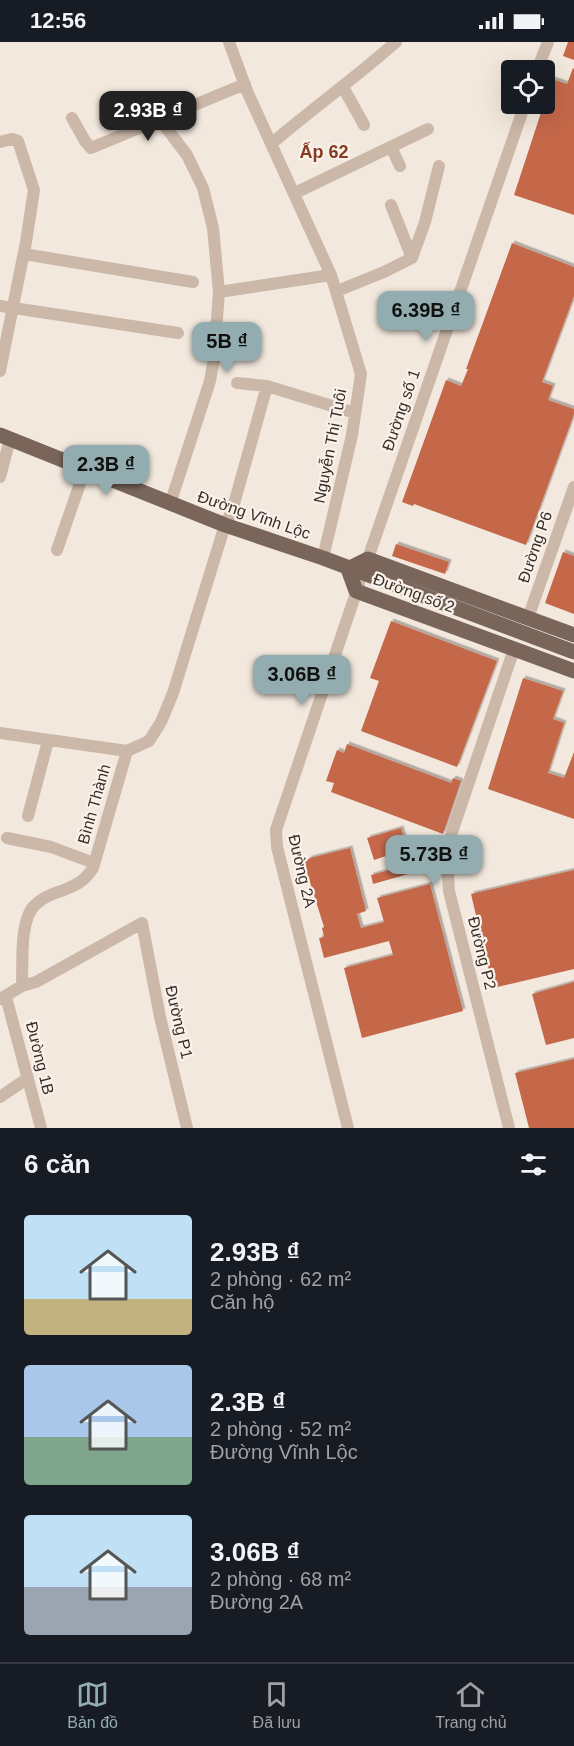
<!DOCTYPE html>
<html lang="vi">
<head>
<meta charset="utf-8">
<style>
  :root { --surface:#171b24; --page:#242831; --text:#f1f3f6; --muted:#9ea1a6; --line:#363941; --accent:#92acaf }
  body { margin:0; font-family:Helvetica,sans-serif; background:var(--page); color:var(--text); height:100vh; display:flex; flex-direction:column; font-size:22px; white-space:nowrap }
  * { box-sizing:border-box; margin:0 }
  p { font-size:20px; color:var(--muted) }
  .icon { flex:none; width:33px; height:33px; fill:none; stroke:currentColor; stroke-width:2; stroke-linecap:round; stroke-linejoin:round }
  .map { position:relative; height:1086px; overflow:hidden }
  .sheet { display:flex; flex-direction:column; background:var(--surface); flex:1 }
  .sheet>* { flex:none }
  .buttons { position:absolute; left:501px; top:18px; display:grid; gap:12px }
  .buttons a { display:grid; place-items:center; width:54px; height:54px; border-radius:6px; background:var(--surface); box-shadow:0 6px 24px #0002; font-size:30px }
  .price { position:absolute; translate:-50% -51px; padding:0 14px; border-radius:12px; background:var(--accent); color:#111; font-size:20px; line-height:39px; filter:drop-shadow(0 2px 3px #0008) }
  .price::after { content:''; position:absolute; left:50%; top:36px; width:18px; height:14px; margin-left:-9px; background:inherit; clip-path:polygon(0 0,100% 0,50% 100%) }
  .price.on { background:#222; color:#fff }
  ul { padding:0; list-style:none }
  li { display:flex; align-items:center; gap:18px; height:150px; padding:0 24px }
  li span { display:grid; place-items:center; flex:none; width:168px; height:120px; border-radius:6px; color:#555 }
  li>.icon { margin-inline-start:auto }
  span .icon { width:72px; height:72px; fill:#fffc; stroke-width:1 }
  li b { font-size:26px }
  h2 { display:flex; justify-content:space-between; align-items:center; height:72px; padding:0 24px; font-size:26px }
  .status { display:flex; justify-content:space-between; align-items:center; height:42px; padding:0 30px; background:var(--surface); direction:ltr }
  .status svg { height:16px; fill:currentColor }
  .tabs { display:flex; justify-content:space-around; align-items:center; height:84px; border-top:2px solid var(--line); background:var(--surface); font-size:16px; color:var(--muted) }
  .tabs a { display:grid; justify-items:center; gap:3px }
  .tabs .on { color:var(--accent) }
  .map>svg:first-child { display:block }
</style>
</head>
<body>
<div class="status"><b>12:56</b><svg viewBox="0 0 49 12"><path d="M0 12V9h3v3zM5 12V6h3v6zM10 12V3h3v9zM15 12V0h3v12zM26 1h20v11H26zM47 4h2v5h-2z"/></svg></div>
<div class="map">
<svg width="574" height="1086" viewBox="0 0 574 1086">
  <defs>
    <filter id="shadow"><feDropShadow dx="2.5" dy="-2.5" stdDeviation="0" flood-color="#0004"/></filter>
  </defs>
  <rect width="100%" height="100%" fill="#f2e8dd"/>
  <path fill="#c56748" filter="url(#shadow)" d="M568,0h6v18l-11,-4z
    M573,26l1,1v146l-60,-20 38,-116 15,5z
    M512,201l62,24v29l-32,86 11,4 -5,14 26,9v5l-48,131 -112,-41 -1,2 -11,-4 44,-122 15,6 7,-17h-2z
    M396,502l53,18 -4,12 -53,-18z
    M563,510l11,4v58l-29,-11z
    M391,579l106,40 -40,106 -96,-36 18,-50 -9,-3z
    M523,636l40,13 -10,28 11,4 -16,50 16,5 10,-26v67l-86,-30z
    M347,702l104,39 2,-5 8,3 -18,53 -112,-42 3,-9 -8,-2 11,-31 7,3z
    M401,786l6,21 -33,11 -7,-22z
    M350,806l16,63 -9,3 4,14 23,-6 -7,-24 53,-14 33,127 -101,27 -18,-70 49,-13 -4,-14 -65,17 -5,-20 5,-1 -2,-9 2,-1 -20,-64 6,-5z
    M424,819l2,8 -53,15 -2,-9z
    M574,828v99l-81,19 -22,-94z
    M574,940v56l-28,7 -14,-51z
    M574,1017v69h-45l-14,-55z"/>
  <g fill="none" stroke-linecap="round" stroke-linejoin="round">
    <path stroke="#cbb8a9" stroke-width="12" d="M229,0l18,49 84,184 30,99 -9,61 -29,123
      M537,28l11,-28
      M343,45l21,38
      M72,76l13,23 6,7 154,-64
      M161,79l26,34 16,33 10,40 6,64 -5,66 -4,23 -40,123
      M0,100l12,-3 6,2 16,49 -8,52 -26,129
      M271,102c41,-35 84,-66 125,-102
      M391,105l9,19
      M295,151l133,-64
      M391,163l21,53
      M24,212l169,28
      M337,249l47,-19 28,-14 13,-36 14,-56
      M219,250l112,-17
      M0,264l178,27
      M237,341l30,3
      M0,435l10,-38
      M57,508l28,-81
      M365,525l160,-463
      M528,576l46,-131
      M0,691l127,18
      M28,774l20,-75
      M7,796l44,9 43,16
      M22,944l14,-4 106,-59 18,94 27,111
      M6,955l35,131
      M0,957l22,-13c1,-21 -3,-66 13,-81 7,-7 19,-12 29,-15 12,-5 21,-9 29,-22l34,-117 22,-10 12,-19 12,-29 52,-168 7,-14 35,-125 88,27
      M0,1055l28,-19
      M348,1086l-71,-281 -1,-17 83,-246
      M509,1086l-60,-237 -2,-36 2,-14 65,-192"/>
    <path stroke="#79655a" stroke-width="15" d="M0,393l225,90 98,33 251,94
      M348,527l8,22 218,80
      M348,527l20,-10 206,76"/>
  </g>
  <g text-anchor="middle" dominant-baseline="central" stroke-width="4.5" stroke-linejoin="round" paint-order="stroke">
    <g font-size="16" fill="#382e29" stroke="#faf2ea">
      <text transform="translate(401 368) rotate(-71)">Đường số 1</text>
      <text transform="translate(330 404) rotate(-79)">Nguyễn Thị Tuôi</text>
      <text transform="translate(254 473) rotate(19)">Đường Vĩnh Lộc</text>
      <text transform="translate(535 505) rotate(-71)">Đường P6</text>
      <text transform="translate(414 551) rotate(20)">Đường số 2</text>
      <text transform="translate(94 762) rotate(-74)">Bình Thành</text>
      <text transform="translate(302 829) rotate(77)">Đường 2A</text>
      <text transform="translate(482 911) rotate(76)">Đường P2</text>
      <text transform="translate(179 980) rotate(77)">Đường P1</text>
      <text transform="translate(40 1016) rotate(76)">Đường 1B</text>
    </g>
    <g font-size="18" font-weight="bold" fill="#863b22" stroke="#faf2ea">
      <text x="324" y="110">Ấp 62</text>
    </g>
  </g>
</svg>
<div class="buttons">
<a><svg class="icon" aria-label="locate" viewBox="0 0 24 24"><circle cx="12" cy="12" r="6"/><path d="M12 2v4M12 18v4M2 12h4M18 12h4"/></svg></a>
</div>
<b class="price on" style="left:148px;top:100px">2.93B ₫</b>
<b class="price" style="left:426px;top:300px">6.39B ₫</b>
<b class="price" style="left:227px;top:331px">5B ₫</b>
<b class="price" style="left:106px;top:454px">2.3B ₫</b>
<b class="price" style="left:302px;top:664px">3.06B ₫</b>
<b class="price" style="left:434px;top:844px">5.73B ₫</b>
</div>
<section class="sheet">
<h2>6 căn<svg class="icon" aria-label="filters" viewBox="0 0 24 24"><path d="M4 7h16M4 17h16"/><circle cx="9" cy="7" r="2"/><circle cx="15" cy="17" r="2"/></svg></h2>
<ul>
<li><span style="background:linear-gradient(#bfe0f5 70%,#c2b280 0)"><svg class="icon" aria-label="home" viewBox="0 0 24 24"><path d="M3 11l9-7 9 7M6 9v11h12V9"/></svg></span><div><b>2.93B ₫</b><p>2 phòng · 62 m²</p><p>Căn hộ</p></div></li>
<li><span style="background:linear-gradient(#a9c7e8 60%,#7fa58c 0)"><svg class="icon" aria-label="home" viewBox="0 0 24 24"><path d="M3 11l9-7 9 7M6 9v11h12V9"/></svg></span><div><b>2.3B ₫</b><p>2 phòng · 52 m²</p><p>Đường Vĩnh Lộc</p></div></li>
<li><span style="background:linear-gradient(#bfe0f5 60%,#9aa5b1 0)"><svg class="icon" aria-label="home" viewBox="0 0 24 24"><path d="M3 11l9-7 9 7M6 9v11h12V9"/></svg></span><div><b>3.06B ₫</b><p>2 phòng · 68 m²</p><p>Đường 2A</p></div></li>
</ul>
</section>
<nav class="tabs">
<a class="on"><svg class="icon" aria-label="map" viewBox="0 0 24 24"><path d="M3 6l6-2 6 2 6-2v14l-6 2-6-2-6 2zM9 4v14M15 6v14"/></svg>Bản đồ</a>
<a><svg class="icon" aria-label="saved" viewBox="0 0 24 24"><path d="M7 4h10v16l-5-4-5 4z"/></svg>Đã lưu</a>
<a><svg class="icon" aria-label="home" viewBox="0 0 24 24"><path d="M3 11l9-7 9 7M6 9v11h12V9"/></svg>Trang chủ</a>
</nav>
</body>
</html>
